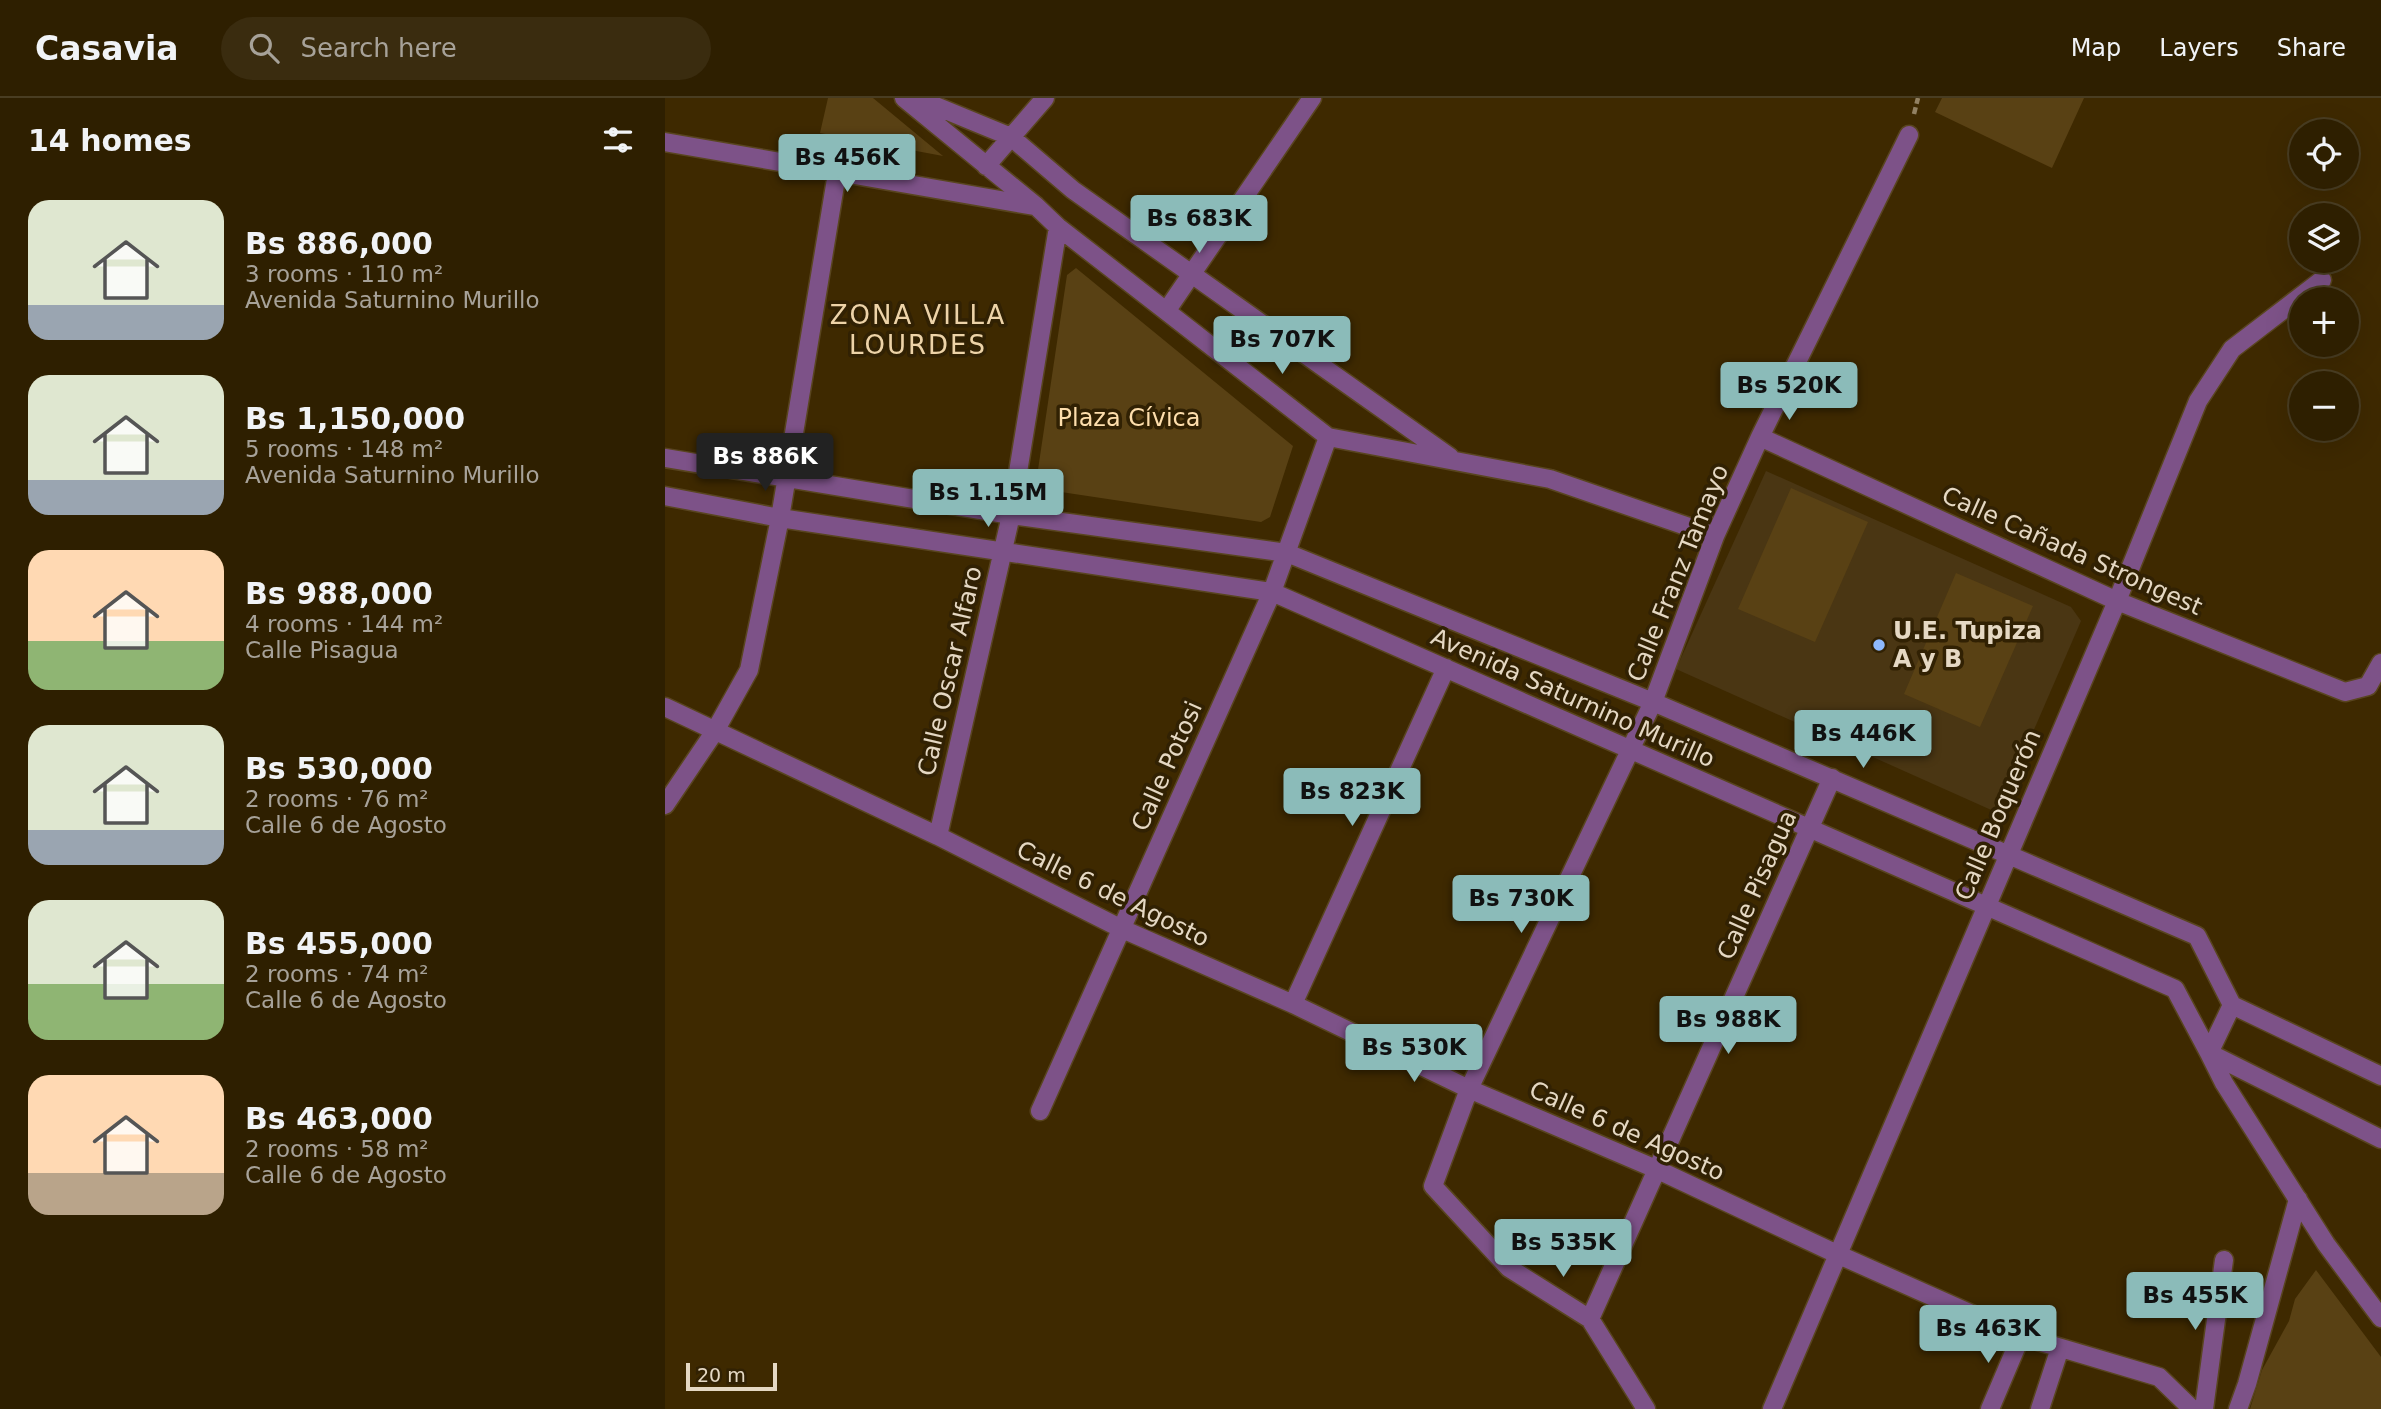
<!DOCTYPE html>
<html lang="en">
<head>
<meta charset="utf-8">
<style>
  :root { --surface:#2e1f00; --page:#3a2c0f; --text:#f1f3f6; --muted:#a7a299; --line:#493d22; --accent:#8bbbb9 }
  body { margin:0; font-family:"DejaVu Sans",sans-serif; background:var(--page); color:var(--text); height:100vh; display:flex; flex-direction:column; font-size:26px; white-space:nowrap }
  * { box-sizing:border-box; margin:0 }
  p { font-size:23px; color:var(--muted) }
  .icon { flex:none; width:38px; height:38px; fill:none; stroke:currentColor; stroke-width:2; stroke-linecap:round; stroke-linejoin:round }
  .map { position:relative; flex:1; overflow:hidden }
  .details { display:flex; flex-direction:column; background:var(--surface); width:665px }
  .details>* { flex:none }
  .tools { position:absolute; left:1624px; top:21px; display:grid; gap:14px }
  .tools a { display:grid; place-items:center; width:70px; height:70px; border-radius:50%; background:var(--surface); box-shadow:0 7px 28px #0002,0 0 0 2px var(--line); font-size:35px }
  .scale { position:absolute; left:21px; bottom:18px; width:91px; box-sizing:border-box; padding-left:7px; border:4px solid #e5d8c3; border-top:0; font-size:19px; line-height:24px; white-space:nowrap; color:#e5d8c3; -webkit-text-stroke:5px #312103; paint-order:stroke }
  .price { position:absolute; translate:-50% -60px; padding:0 16px; border-radius:7px; background:var(--accent); color:#111; font-size:23px; line-height:46px; filter:drop-shadow(0 2px 4px #0008) }
  .price::after { content:''; position:absolute; left:50%; top:42px; width:21px; height:16px; margin-left:-10px; background:inherit; clip-path:polygon(0 0,100% 0,50% 100%) }
  .price.current { background:#222; color:#fff }
  ul { padding:0; list-style:none }
  li { display:flex; align-items:center; gap:21px; height:175px; padding:0 28px }
  li span { display:grid; place-items:center; flex:none; width:196px; height:140px; border-radius:21px; color:#555 }
  li>.icon { margin-inline-start:auto }
  span .icon { width:84px; height:84px; fill:#fffc; stroke-width:1 }
  li b { font-size:30px }
  h2 { display:flex; justify-content:space-between; align-items:center; height:84px; padding:0 28px; font-size:30px }
  header { display:flex; align-items:center; gap:42px; box-sizing:border-box; height:98px; padding:0 35px; background:var(--surface); border-bottom:2px solid var(--line) }
  header strong { font-size:33px }
  nav { display:flex; gap:38px; margin-inline-start:auto; font-size:24px }
  .search { width:490px; height:63px; background:var(--page); display:flex; align-items:center; gap:18px; box-sizing:border-box; padding:0 24px; border-radius:38px; color:var(--muted); font-size:26px }
  main { display:flex; flex:1; min-height:0 }
  .map>svg:first-child { display:block }
</style>
</head>
<body>
<header>
<strong>Casavia</strong>
<div class="search"><svg class="icon" aria-label="search" viewBox="0 0 24 24"><circle cx="10" cy="10" r="6"/><path d="M15 15l6 6"/></svg>Search here</div>
<nav><a>Map</a><a>Layers</a><a>Share</a></nav>
</header>
<main>
<section class="details">
<h2>14 homes<svg class="icon" aria-label="filters" viewBox="0 0 24 24"><path d="M4 7h16M4 17h16"/><circle cx="9" cy="7" r="2"/><circle cx="15" cy="17" r="2"/></svg></h2>
<ul>
<li><span style="background:linear-gradient(#dfe7d0 75%,#9aa5b1 0)"><svg class="icon" aria-label="home" viewBox="0 0 24 24"><path d="M3 11l9-7 9 7M6 9v11h12V9"/></svg></span><div><b>Bs 886,000</b><p>3 rooms · 110 m²</p><p>Avenida Saturnino Murillo</p></div></li>
<li><span style="background:linear-gradient(#dfe7d0 75%,#9aa5b1 0)"><svg class="icon" aria-label="home" viewBox="0 0 24 24"><path d="M3 11l9-7 9 7M6 9v11h12V9"/></svg></span><div><b>Bs 1,150,000</b><p>5 rooms · 148 m²</p><p>Avenida Saturnino Murillo</p></div></li>
<li><span style="background:linear-gradient(#ffd9b3 65%,#8fb573 0)"><svg class="icon" aria-label="home" viewBox="0 0 24 24"><path d="M3 11l9-7 9 7M6 9v11h12V9"/></svg></span><div><b>Bs 988,000</b><p>4 rooms · 144 m²</p><p>Calle Pisagua</p></div></li>
<li><span style="background:linear-gradient(#dfe7d0 75%,#9aa5b1 0)"><svg class="icon" aria-label="home" viewBox="0 0 24 24"><path d="M3 11l9-7 9 7M6 9v11h12V9"/></svg></span><div><b>Bs 530,000</b><p>2 rooms · 76 m²</p><p>Calle 6 de Agosto</p></div></li>
<li><span style="background:linear-gradient(#dfe7d0 60%,#8fb573 0)"><svg class="icon" aria-label="home" viewBox="0 0 24 24"><path d="M3 11l9-7 9 7M6 9v11h12V9"/></svg></span><div><b>Bs 455,000</b><p>2 rooms · 74 m²</p><p>Calle 6 de Agosto</p></div></li>
<li><span style="background:linear-gradient(#ffd9b3 70%,#b9a48a 0)"><svg class="icon" aria-label="home" viewBox="0 0 24 24"><path d="M3 11l9-7 9 7M6 9v11h12V9"/></svg></span><div><b>Bs 463,000</b><p>2 rooms · 58 m²</p><p>Calle 6 de Agosto</p></div></li>
</ul>
</section>
<div class="map">
<svg width="1716" height="1311" viewBox="0 0 1716 1311">
  <rect width="100%" height="100%" fill="#3e2900"/>
  <path fill="#4a3613" d="M1101,373l305,136 10,14 -83,192 -322,-144z"/>
  <path fill="#594114" d="M163,0h45l70,58 -123,-23z
    M1277,0h142l-32,70 -117,-56z
    M411,170l217,178 -23,71 -9,5 -220,-33 -5,-6 31,-208z
    M1126,390l77,34 -53,120 -77,-33z
    M1291,475l77,33 -53,121 -76,-33z
    M1651,1172l65,87v52h-131l12,-39 27,-49 6,-22z"/>
  <g fill="none" stroke-linecap="round" stroke-linejoin="round">
    <defs>
      <path id="minor" d="M239,0l132,108 22,21 270,210 222,42 165,57
        M251,0l95,39 62,53 377,267
        M0,44l369,64
        M321,68l59,-68
        M502,212l145,-212
        M1095,339l357,164 228,91 23,-6 13,-23
        M0,360l346,57 276,38 366,149 544,234 35,69 149,71
        M0,398l115,22 492,74 903,397 34,64 172,86
        M0,609l273,129 182,92 173,76 176,85 187,80 183,86 182,81 138,41 33,32
        M0,707l50,-74 34,-61 31,-152 57,-345
        M273,738l73,-321 47,-288
        M628,906l153,-336
        M1567,907l-23,48 15,30 102,161 55,74
        M375,1013l232,-519 56,-155
        M925,1221l242,-541
        M981,1311l-56,-90 -81,-51 -76,-82 36,-97 184,-387 62,-166 45,-99 149,-302
        M1107,1311l345,-808 81,-200 34,-52 90,-69
        M1325,1311l31,-73
        M1375,1311l20,-61
        M1539,1311l20,-149
        M1573,1311l9,-25 51,-185"/>
    </defs>
    <use href="#minor" stroke="#59451f" stroke-width="21"/>
    <path stroke="#928162" stroke-width="4.5" stroke-dasharray="7 3.5" stroke-linecap="butt" d="M1249,16l4,-16"/>
    <use href="#minor" stroke="#7d5288" stroke-width="18"/>
  </g>
  <circle fill="#8eb9fd" stroke="#312103" stroke-width="2.5" cx="1214" cy="547" r="7"/>
  <g text-anchor="middle" dominant-baseline="central" stroke-width="7" stroke-linejoin="round" paint-order="stroke">
    <g font-size="24" fill="#fedeac" stroke="#312103">
      <text x="464" y="320">Plaza Cívica</text>
    </g>
    <g font-size="24" fill="#e5d8c3" stroke="#312103">
      <text transform="translate(1407 453) rotate(24)">Calle Cañada Strongest</text>
      <text transform="translate(1013 475) rotate(-68)">Calle Franz Tamayo</text>
      <text transform="translate(285 573) rotate(-77)">Calle Oscar Alfaro</text>
      <text transform="translate(908 600) rotate(24)">Avenida Saturnino Murillo</text>
      <text transform="translate(502 668) rotate(-66)">Calle Potosi</text>
      <text transform="translate(1333 717) rotate(-67)">Calle Boquerón</text>
      <text transform="translate(1092 787) rotate(-66)">Calle Pisagua</text>
      <text transform="translate(448 796) rotate(26)">Calle 6 de Agosto</text>
      <text transform="translate(962 1033) rotate(24)">Calle 6 de Agosto</text>
    </g>
    <g font-size="24" font-weight="bold" fill="#e5d8c3" stroke="#312103" text-anchor="start">
      <text x="1228" y="533">U.E. Tupiza<tspan x="1228" dy="28">A y B</tspan></text>
    </g>
    <g font-size="26" letter-spacing="2" fill="#edd3a8" stroke="#312103">
      <text x="253" y="217">ZONA VILLA<tspan x="253" dy="30">LOURDES</tspan></text>
    </g>
  </g>
</svg>
<div class="tools">
<a><svg class="icon" aria-label="locate" viewBox="0 0 24 24"><circle cx="12" cy="12" r="6"/><path d="M12 2v4M12 18v4M2 12h4M18 12h4"/></svg></a>
<a><svg class="icon" aria-label="layers" viewBox="0 0 24 24"><path d="M12 4l9 5-9 5-9-5zM3 14l9 5 9-5"/></svg></a>
<a>+</a>
<a>−</a>
</div>
<div class="scale">20 m</div>
<b class="price" style="left:182px;top:96px">Bs 456K</b>
<b class="price" style="left:534px;top:157px">Bs 683K</b>
<b class="price" style="left:617px;top:278px">Bs 707K</b>
<b class="price" style="left:1124px;top:324px">Bs 520K</b>
<b class="price current" style="left:100px;top:395px">Bs 886K</b>
<b class="price" style="left:323px;top:431px">Bs 1.15M</b>
<b class="price" style="left:1198px;top:672px">Bs 446K</b>
<b class="price" style="left:687px;top:730px">Bs 823K</b>
<b class="price" style="left:856px;top:837px">Bs 730K</b>
<b class="price" style="left:1063px;top:958px">Bs 988K</b>
<b class="price" style="left:749px;top:986px">Bs 530K</b>
<b class="price" style="left:898px;top:1181px">Bs 535K</b>
<b class="price" style="left:1530px;top:1234px">Bs 455K</b>
<b class="price" style="left:1323px;top:1267px">Bs 463K</b>
</div>
</main>
</body>
</html>
